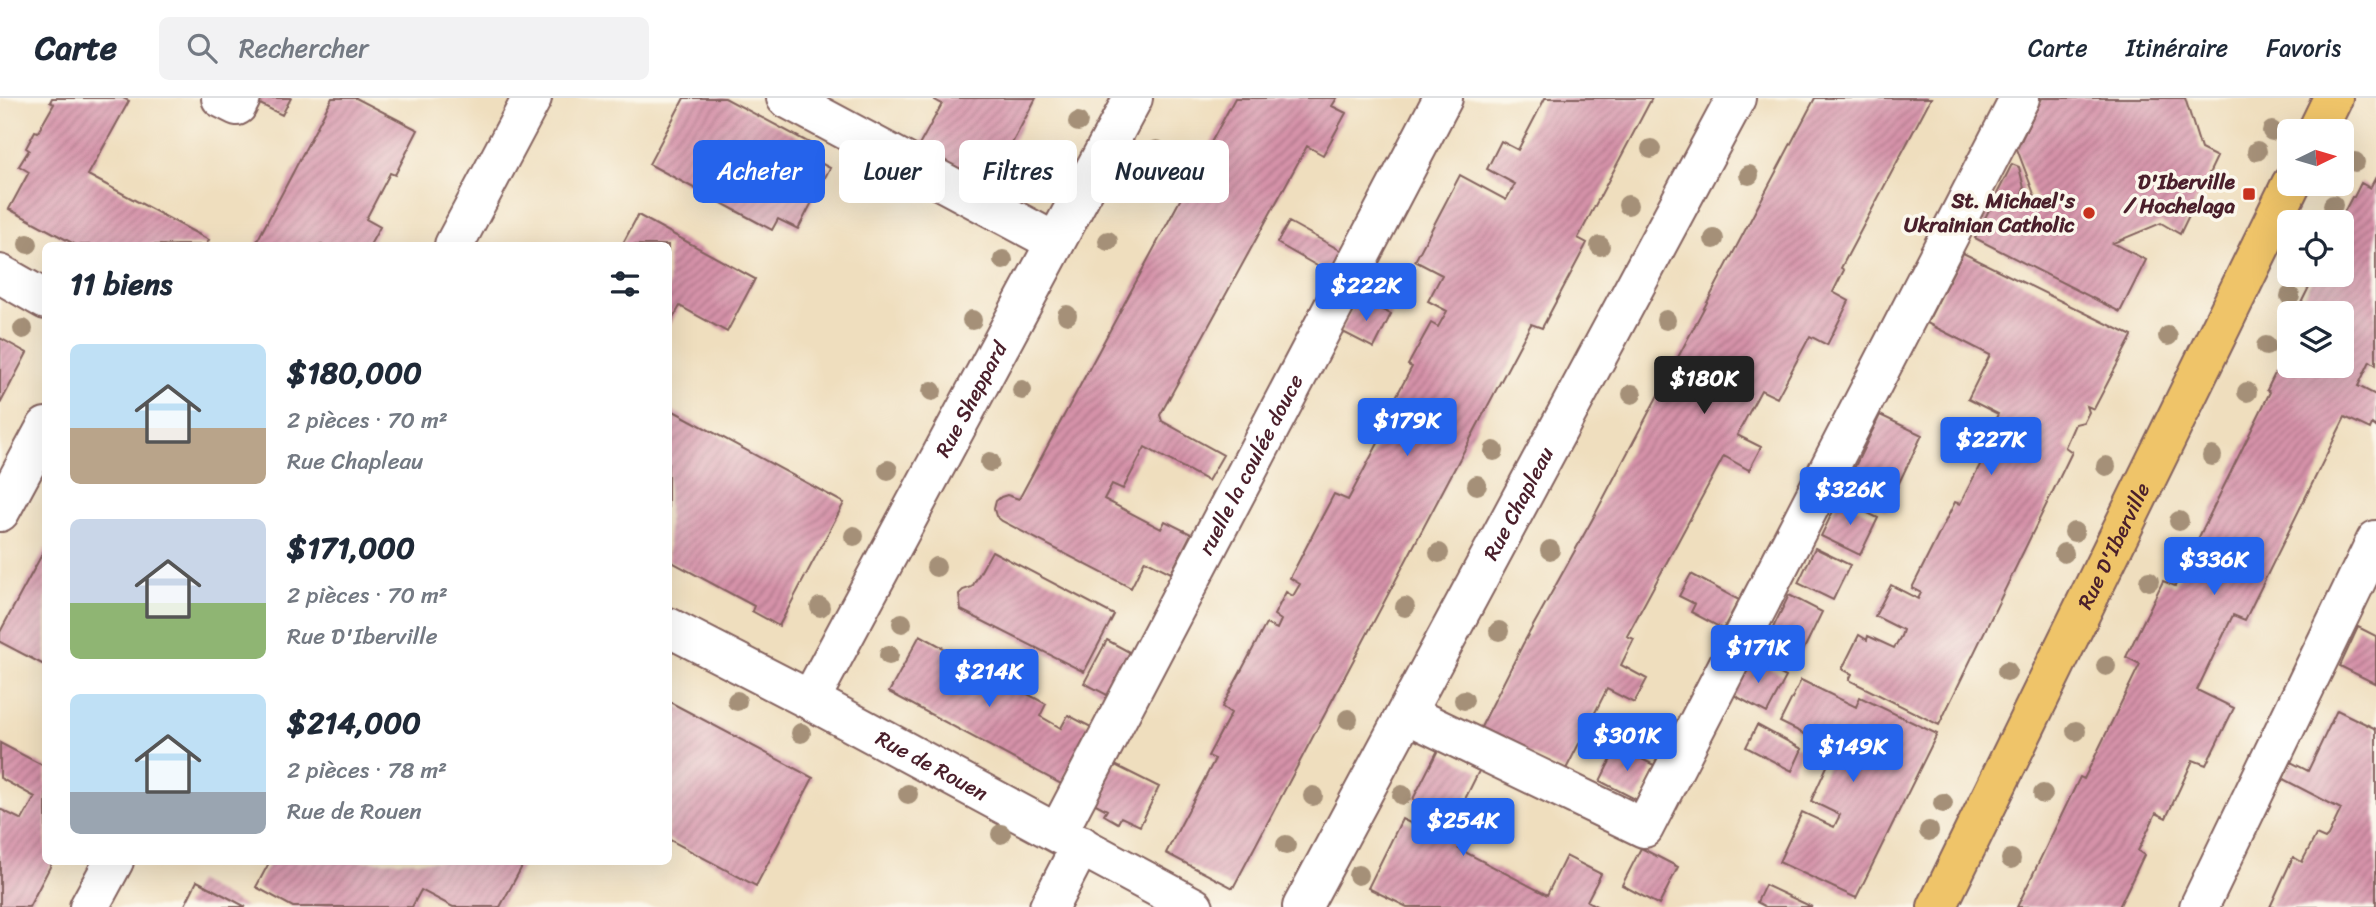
<!DOCTYPE html>
<html lang="fr">
<head>
<meta charset="utf-8">
<style>
  :root { --surface:#fff; --page:#f2f2f3; --text:#1f2937; --muted:#747a83; --line:#e0e1e3; --accent:#2563eb }
  body { margin:0; font-family:Sriracha,sans-serif; background:var(--page); color:var(--text); height:100vh; display:flex; flex-direction:column; font-size:26px; white-space:nowrap }
  * { box-sizing:border-box; margin:0 }
  p { font-size:23px; color:var(--muted) }
  .icon { flex:none; width:38px; height:38px; fill:none; stroke:currentColor; stroke-width:2; stroke-linecap:round; stroke-linejoin:round }
  .map { position:relative; flex:1; overflow:hidden }
  .details { position:absolute; left:42px; top:144px; width:630px; height:623px; display:flex; flex-direction:column; background:var(--surface); border-radius:10px; box-shadow:0 7px 28px #0002 }
  .details>* { flex:none }
  .banner { position:absolute; left:693px; top:42px; width:665px; height:63px; display:flex; gap:14px }
  .needle { width:46px; rotate:85deg }
  .controls { position:absolute; left:2277px; top:21px; display:grid; gap:14px }
  .controls a { display:grid; place-items:center; width:77px; height:77px; border-radius:10px; background:var(--surface); box-shadow:0 7px 28px #0002; font-size:35px }
  .price { position:absolute; translate:-50% -60px; padding:0 16px; border-radius:7px; background:var(--accent); color:#fff; font-size:23px; line-height:46px; filter:drop-shadow(0 2px 4px #0008) }
  .price::after { content:''; position:absolute; left:50%; top:42px; width:21px; height:16px; margin-left:-10px; background:inherit; clip-path:polygon(0 0,100% 0,50% 100%) }
  .price.active { background:#222; color:#fff }
  ul { padding:0; list-style:none }
  li { display:flex; align-items:center; gap:21px; height:175px; padding:0 28px }
  li span { display:grid; place-items:center; flex:none; width:196px; height:140px; border-radius:10px; color:#555 }
  li>.icon { margin-inline-start:auto }
  span .icon { width:84px; height:84px; fill:#fffc; stroke-width:1 }
  li b { font-size:30px }
  h2 { display:flex; justify-content:space-between; align-items:center; height:84px; padding:0 28px; font-size:30px }
  .chip { padding:0 24px; border-radius:10px; background:var(--surface); box-shadow:0 7px 28px #0002; font-size:24px; line-height:63px }
  .chip.active { background:var(--accent); color:#fff }
  header { display:flex; align-items:center; gap:42px; box-sizing:border-box; height:98px; padding:0 35px; background:var(--surface); border-bottom:2px solid var(--line) }
  header strong { font-size:33px }
  nav { display:flex; gap:38px; margin-inline-start:auto; font-size:24px }
  .search { width:490px; height:63px; background:var(--page); display:flex; align-items:center; gap:18px; box-sizing:border-box; padding:0 24px; border-radius:10px; color:var(--muted); font-size:26px }
  .map>svg:first-child { display:block }
</style>
</head>
<body>
<header>
<strong>Carte</strong>
<div class="search"><svg class="icon" aria-label="search" viewBox="0 0 24 24"><circle cx="10" cy="10" r="6"/><path d="M15 15l6 6"/></svg>Rechercher</div>
<nav><a>Carte</a><a>Itinéraire</a><a>Favoris</a></nav>
</header>
<div class="map">
<svg width="2376" height="809" viewBox="0 0 2376 809">
  <defs>
    <pattern id="building-hatch" width="6" height="6" patternUnits="userSpaceOnUse" patternTransform="scale(1.75)"><rect width="6" height="6" fill="#d592a9"/><path d="M-1 1l2-2M0 6l6-6M5 7l2-2" fill="none" stroke="#af778a"/></pattern>
  </defs>
  <rect width="100%" height="100%" fill="#fbf7ec"/>
  <filter id="ink" filterUnits="userSpaceOnUse"><feTurbulence type="fractalNoise" baseFrequency=".0143" numOctaves="2"/><feDisplacementMap in="SourceGraphic" scale="14" xChannelSelector="R" yChannelSelector="G"/><feConvolveMatrix kernelMatrix="1 2 1 2 8 2 1 2 1" color-interpolation-filters="sRGB"/></filter>
  <filter id="wash" filterUnits="userSpaceOnUse"><feTurbulence type="fractalNoise" baseFrequency=".00686" numOctaves="4" result="noise"/><feDisplacementMap in="SourceGraphic" scale="28" xChannelSelector="R" yChannelSelector="G"/><feGaussianBlur stdDeviation="1.57" result="paint"/><feColorMatrix in="noise" values="0 0 0 0 0 0 0 0 0 0 0 0 0 0 0 0 0 1.4 0 .05"/><feComposite in="paint" operator="in"/></filter>
  <g filter="url(#wash)">
    <rect width="100%" height="100%" fill="#efdebe"/>
    <g id="blocks">
      <path fill="url(#building-hatch)" d="M52,0h71l6,3 -41,74 121,65 -3,5h-130l-67,-36 20,-37 -10,-6 10,-16 -3,-2 9,-17 3,1 16,-28 -4,-2z
        M256,0h35l-9,17 -28,-14z
        M332,0h24l62,32 -23,45 -5,-2 -24,46 14,8 -10,18h-115z
        M684,0h41l92,49 -6,11 19,10 -32,61 -20,-10 -6,11 -123,-66z
        M936,0h100l-48,91 -72,-38 26,-47 -7,-4z
        M1235,0h102l-5,8 14,7 -23,42 -16,-9 -147,269 2,6 61,34 -15,26 -63,-34 -22,42 -11,-5 -8,15 57,30 4,-8 26,13 -20,39 -26,-13 -14,28 -129,-67 -6,-5 -2,-7 2,-8 5,-4 6,-2 12,4z
        M1545,0h107l-74,140 9,5 -45,85 -11,-4 -298,564 -67,-35 49,-94 -7,-3 23,-43 -9,-6 44,-83 11,5 4,-9 -7,-5 12,-23 7,4 7,-12 -10,-6 44,-84 14,6 46,-87 -5,-3 23,-43 -4,-2 23,-42 7,4 9,-16 -19,-10 14,-26 -27,-14 23,-44 22,-42 46,25 9,-16 -28,-15 14,-28 17,9z
        M1815,0h116l-90,170 3,2 -11,22 16,9 -22,44 -17,-9 -33,62 -16,-8 -24,45 24,12 -12,23 -25,-14 -97,180 7,3 -13,26 26,14 -13,24 -27,-14 -42,82 -85,-42 43,-85 69,-124z
        M2042,0h143l16,51 16,8 -37,77 -19,-11 -48,20 33,17 -26,52 -145,-74 37,-74 7,3 5,21 -4,10 12,5 5,-1 -20,-53z
        M2376,79v188l-6,-4 -12,25 18,9v32l-4,-3 -2,5 -25,-12 -100,203 -12,-5 -36,75 37,18 -28,57 -13,-5 -27,58 -10,-5 -18,38 6,4 -25,52h-102l63,-130 4,2 56,-115 -14,-7 37,-76 12,5 95,-194 -3,-2 19,-39 -7,-4 10,-19v38h53v-53h-46l19,-38h27v-53h-3l13,-25h2l7,-14 9,5z
        M638,117l117,64 -28,53 -47,-26 -12,21v-82h-46z
        M1289,124l56,31 -12,22 -56,-32z
        M1963,155l169,83 -38,73 -7,-3 2,6 -5,10 -9,2 -10,23 7,5 -133,273 -90,-45 3,-6 -10,-5 17,-34 8,5 1,-4 26,12 7,-12 2,-6 -28,-14 16,-31 27,14 3,-6 -9,-5 43,-86 5,2 21,-41 -5,-3 22,-46 -30,-15 22,-44 -63,-32z
        M1357,200l34,16 -17,34 -33,-17z
        M0,240l27,15 -27,51z
        M668,310l176,95 -65,123 -27,-15 2,-5 -86,-46z
        M1880,317l42,20 -36,75 -42,-21z
        M1839,401l39,19 -18,37 -39,-19z
        M46,449v119l-46,-24v-10z
        M1815,450l35,17 -17,35 -35,-17z
        M992,453l122,64 -30,57 -123,-62 -2,-16 4,-4 9,-3z
        M1691,476l48,26 -16,29 -32,-17 4,-8 -16,-8z
        M1789,497l33,17 -20,41 -33,-17z
        M2358,529l18,9v48l-36,-18z
        M920,537l58,32 -6,11 20,11 13,-24 24,12 -7,14 24,13 -6,12 21,12 7,-13 23,12 -30,57 -172,-92z
        M1107,542l24,13 -22,43 -25,-13z
        M1749,559l37,20 -19,36 -37,-20z
        M1801,582l55,27 4,-10 77,37 -81,164 -77,-36 23,-50 32,15 6,-12 -29,-14 24,-52 -55,-27z
        M668,603l145,77 -57,108 -88,-47z
        M2337,612l39,19v178h-106l23,-50 9,5 14,-27 9,4 3,-3 13,-27 -58,-30 8,-17 17,9z
        M1757,627l45,24 -10,22 -46,-24z
        M0,645l46,24v94h7l-24,46h-29v-98l22,11 13,-23 -35,-19z
        M1617,649l37,18 -17,35 -37,-19z
        M1438,652l41,21 -17,34 19,9 -16,33 -6,2 88,46 19,-39 35,18 -14,27 11,6h-191l-39,-19 34,-69 43,21 9,-20 -41,-21z
        M1109,664l50,25 -19,39 -19,-9 -3,6 -14,-8 3,-5 -17,-9z
        M1641,750l37,19 -19,38 -37,-20z
        M270,763h255l-25,46h-47l-32,-17 -9,17h-119l-37,-20z
        M197,783l49,26h-62z
        M1765,787l47,22h-46l-9,-5z"/>
    </g>
  </g>
  <g filter="url(#ink)">
    <use href="#blocks" fill-opacity="0" stroke="#84625e" stroke-width="2"/>
    <g fill="none" stroke-linecap="round" stroke-linejoin="round">
      <defs>
        <g id="minor">
          <path d="M221,0l16,8 4,-8"/>
          <path d="M786,0l269,144"/>
          <path d="M454,147l78,-147"/>
          <path d="M0,176l46,26"/>
          <path d="M0,414l46,-85"/>
          <path id="s1" d="M668,529l142,73 384,207"/>
          <path id="s2" d="M810,602l323,-602"/>
          <path d="M1407,616l237,114 376,-730"/>
          <path id="s3" d="M1058,734l385,-734"/>
          <path d="M89,809l25,-46"/>
          <path d="M1049,809l32,-62"/>
          <path id="s4" d="M1302,809l434,-809"/>
          <path d="M2199,809l177,-367"/>
        </g>
        <g id="major">
          <path d="M2317,33l16,-33"/>
          <path id="s5" d="M1937,809l354,-723"/>
        </g>
      </defs>
      <use href="#minor" stroke="#84625e" stroke-width="42"/>
      <use href="#major" stroke="#84625e" stroke-width="42"/>
      <use href="#minor" stroke="#fff" stroke-width="38"/>
      <use href="#major" stroke="#efc469" stroke-width="38"/>
    </g>
    <g fill="#a59078">
      <circle cx="1078" cy="24" r="10"/>
      <circle cx="2272" cy="33" r="10"/>
      <circle cx="1651" cy="51" r="10"/>
      <circle cx="1157" cy="52" r="10"/>
      <circle cx="2257" cy="53" r="10"/>
      <circle cx="2355" cy="64" r="10"/>
      <circle cx="1749" cy="77" r="10"/>
      <circle cx="1048" cy="80" r="10"/>
      <circle cx="1628" cy="107" r="10"/>
      <circle cx="2333" cy="107" r="10"/>
      <circle cx="1714" cy="141" r="10"/>
      <circle cx="1108" cy="143" r="10"/>
      <circle cx="28" cy="146" r="10"/>
      <circle cx="1600" cy="148" r="10"/>
      <circle cx="1003" cy="162" r="10"/>
      <circle cx="2290" cy="198" r="10"/>
      <circle cx="1067" cy="217" r="10"/>
      <circle cx="972" cy="222" r="10"/>
      <circle cx="1666" cy="222" r="10"/>
      <circle cx="23" cy="231" r="10"/>
      <circle cx="2168" cy="238" r="10"/>
      <circle cx="2266" cy="248" r="10"/>
      <circle cx="1022" cy="292" r="10"/>
      <circle cx="932" cy="293" r="10"/>
      <circle cx="2247" cy="294" r="10"/>
      <circle cx="1632" cy="296" r="10"/>
      <circle cx="1494" cy="353" r="10"/>
      <circle cx="2212" cy="358" r="10"/>
      <circle cx="990" cy="364" r="10"/>
      <circle cx="2106" cy="368" r="10"/>
      <circle cx="888" cy="372" r="10"/>
      <circle cx="1477" cy="387" r="10"/>
      <circle cx="2179" cy="423" r="10"/>
      <circle cx="2074" cy="434" r="10"/>
      <circle cx="854" cy="438" r="10"/>
      <circle cx="1550" cy="452" r="10"/>
      <circle cx="1439" cy="455" r="10"/>
      <circle cx="2064" cy="455" r="10"/>
      <circle cx="936" cy="469" r="10"/>
      <circle cx="2149" cy="483" r="10"/>
      <circle cx="820" cy="509" r="10"/>
      <circle cx="1405" cy="509" r="10"/>
      <circle cx="902" cy="525" r="10"/>
      <circle cx="1499" cy="533" r="10"/>
      <circle cx="889" cy="557" r="10"/>
      <circle cx="2106" cy="568" r="10"/>
      <circle cx="2007" cy="573" r="10"/>
      <circle cx="1464" cy="602" r="10"/>
      <circle cx="737" cy="603" r="10"/>
      <circle cx="1348" cy="621" r="10"/>
      <circle cx="2076" cy="633" r="10"/>
      <circle cx="801" cy="635" r="10"/>
      <circle cx="908" cy="696" r="10"/>
      <circle cx="2043" cy="696" r="10"/>
      <circle cx="1402" cy="697" r="10"/>
      <circle cx="1313" cy="698" r="10"/>
      <circle cx="1943" cy="705" r="10"/>
      <circle cx="1929" cy="733" r="10"/>
      <circle cx="1001" cy="736" r="10"/>
      <circle cx="1286" cy="747" r="10"/>
      <circle cx="2011" cy="761" r="10"/>
      <circle cx="1358" cy="777" r="10"/>
    </g>
  </g>
  <g fill="#c8321e" stroke="#fbf7ec" stroke-width="2.5">
    <rect x="2242" y="89" width="14" height="14" rx="3.5"/>
    <circle cx="2089" cy="115" r="7"/>
  </g>
  <g text-anchor="middle" dominant-baseline="central" stroke-width="7" stroke-linejoin="round" paint-order="stroke">
    <g font-size="21" font-weight="bold" fill="#4a1f2b" stroke="#fbf7ec" text-anchor="end">
      <text x="2235" y="84">D'Iberville<tspan x="2235" dy="24">/ Hochelaga</tspan></text>
      <text x="2075" y="103">St. Michael's<tspan x="2075" dy="24">Ukrainian Catholic</tspan></text>
    </g>
    <g font-size="21" fill="#4a1f2b" stroke="#fbf7ec">
      <text stroke="none"><textPath href="#s2" startOffset="341">Rue Sheppard</textPath></text>
      <text stroke="none"><textPath href="#s3" startOffset="415">ruelle la coulée douce</textPath></text>
      <text stroke="none"><textPath href="#s4" startOffset="458">Rue Chapleau</textPath></text>
      <text stroke="none"><textPath href="#s5" startOffset="402">Rue D'Iberville</textPath></text>
      <text stroke="none"><textPath href="#s1" startOffset="298">Rue de Rouen</textPath></text>
    </g>
  </g>
</svg>
<div class="controls">
<a><svg class="needle" viewBox="-14 -14 28 28"><path d="M0-13l5 13h-10z" fill="#e53935"/><path d="M0 13l5-13h-10z" fill="#747a83"/></svg></a>
<a><svg class="icon" aria-label="locate" viewBox="0 0 24 24"><circle cx="12" cy="12" r="6"/><path d="M12 2v4M12 18v4M2 12h4M18 12h4"/></svg></a>
<a><svg class="icon" aria-label="layers" viewBox="0 0 24 24"><path d="M12 4l9 5-9 5-9-5zM3 14l9 5 9-5"/></svg></a>
</div>
<b class="price" style="left:1366px;top:225px">$222K</b>
<b class="price active" style="left:1704px;top:318px">$180K</b>
<b class="price" style="left:1407px;top:360px">$179K</b>
<b class="price" style="left:1991px;top:379px">$227K</b>
<b class="price" style="left:1850px;top:429px">$326K</b>
<b class="price" style="left:2214px;top:499px">$336K</b>
<b class="price" style="left:1758px;top:587px">$171K</b>
<b class="price" style="left:989px;top:611px">$214K</b>
<b class="price" style="left:1627px;top:675px">$301K</b>
<b class="price" style="left:1853px;top:686px">$149K</b>
<b class="price" style="left:1463px;top:760px">$254K</b>
<div class="banner">
<a class="chip active">Acheter</a>
<a class="chip">Louer</a>
<a class="chip">Filtres</a>
<a class="chip">Nouveau</a>
</div>
<section class="details">
<h2>11 biens<svg class="icon" aria-label="filters" viewBox="0 0 24 24"><path d="M4 7h16M4 17h16"/><circle cx="9" cy="7" r="2"/><circle cx="15" cy="17" r="2"/></svg></h2>
<ul>
<li><span style="background:linear-gradient(#bfe0f5 60%,#b9a48a 0)"><svg class="icon" aria-label="home" viewBox="0 0 24 24"><path d="M3 11l9-7 9 7M6 9v11h12V9"/></svg></span><div><b>$180,000</b><p>2 pièces · 70 m²</p><p>Rue Chapleau</p></div></li>
<li><span style="background:linear-gradient(#c9d6e8 60%,#8fb573 0)"><svg class="icon" aria-label="home" viewBox="0 0 24 24"><path d="M3 11l9-7 9 7M6 9v11h12V9"/></svg></span><div><b>$171,000</b><p>2 pièces · 70 m²</p><p>Rue D'Iberville</p></div></li>
<li><span style="background:linear-gradient(#bfe0f5 70%,#9aa5b1 0)"><svg class="icon" aria-label="home" viewBox="0 0 24 24"><path d="M3 11l9-7 9 7M6 9v11h12V9"/></svg></span><div><b>$214,000</b><p>2 pièces · 78 m²</p><p>Rue de Rouen</p></div></li>
</ul>
</section>
</div>
</body>
</html>
